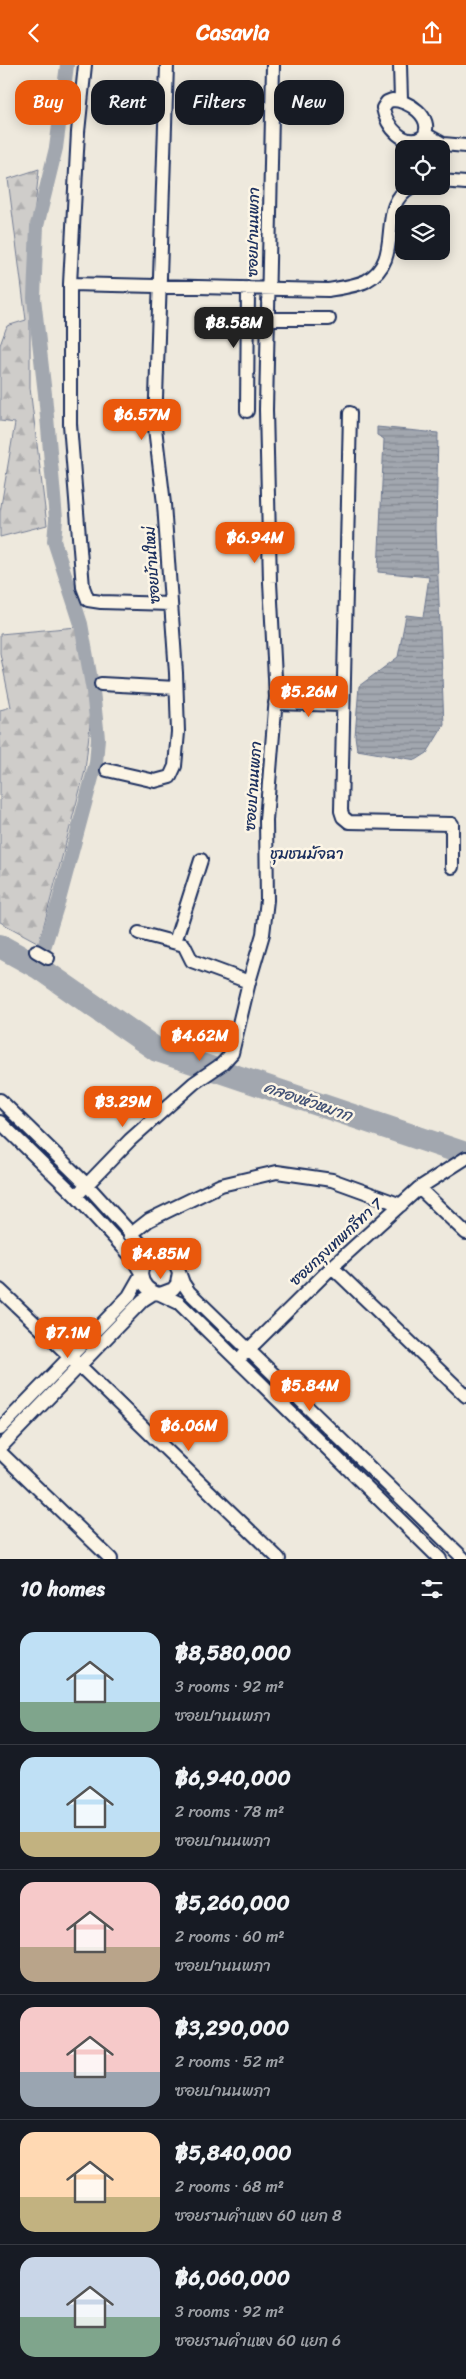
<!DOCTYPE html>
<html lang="en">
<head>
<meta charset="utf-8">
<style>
  :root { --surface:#171b24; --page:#20242c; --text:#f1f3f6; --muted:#9ea1a6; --line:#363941; --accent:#ea580c }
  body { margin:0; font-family:Sriracha,"Playpen Sans Thai",sans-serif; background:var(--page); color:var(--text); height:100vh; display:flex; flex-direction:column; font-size:19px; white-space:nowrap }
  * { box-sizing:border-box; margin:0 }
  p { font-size:16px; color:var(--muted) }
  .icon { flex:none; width:28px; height:28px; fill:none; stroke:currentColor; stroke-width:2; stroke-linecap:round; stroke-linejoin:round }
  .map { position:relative; height:1494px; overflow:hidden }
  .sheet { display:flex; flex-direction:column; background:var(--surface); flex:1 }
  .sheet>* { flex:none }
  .top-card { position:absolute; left:15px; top:15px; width:436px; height:45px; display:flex; gap:10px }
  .buttons { position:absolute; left:395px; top:75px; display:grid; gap:10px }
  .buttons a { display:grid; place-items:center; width:55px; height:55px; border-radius:10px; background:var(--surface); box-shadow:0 2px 12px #0003; font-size:25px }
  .price { position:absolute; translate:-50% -42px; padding:0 11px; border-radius:10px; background:var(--accent); color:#fff; font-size:16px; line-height:32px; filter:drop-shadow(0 1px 2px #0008) }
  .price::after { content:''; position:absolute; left:50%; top:30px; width:15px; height:11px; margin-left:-8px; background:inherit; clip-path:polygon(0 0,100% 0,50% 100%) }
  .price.on { background:#222; color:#fff }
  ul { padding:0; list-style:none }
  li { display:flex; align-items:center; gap:15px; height:125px; padding:0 20px }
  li+li { border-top:1px solid var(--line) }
  li span { display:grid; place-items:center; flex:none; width:140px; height:100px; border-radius:15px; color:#555 }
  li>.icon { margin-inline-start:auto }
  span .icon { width:60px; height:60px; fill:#fffc; stroke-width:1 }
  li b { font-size:21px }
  h2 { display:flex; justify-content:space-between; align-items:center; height:60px; padding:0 20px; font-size:21px }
  .chip { padding:0 18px; border-radius:15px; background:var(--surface); box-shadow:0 2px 12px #0003; font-size:18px; line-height:45px }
  .chip.on { background:var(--accent); color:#fff }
  header { display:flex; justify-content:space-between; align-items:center; height:65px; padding:0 20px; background:var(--accent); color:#fff; font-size:22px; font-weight:800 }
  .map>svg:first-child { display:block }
</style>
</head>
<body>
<header><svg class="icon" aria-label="back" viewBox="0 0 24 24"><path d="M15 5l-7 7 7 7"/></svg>Casavia<svg class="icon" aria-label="share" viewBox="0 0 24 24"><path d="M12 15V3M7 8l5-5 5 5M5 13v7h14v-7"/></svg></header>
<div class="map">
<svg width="466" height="1494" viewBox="0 0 466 1494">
  <defs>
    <pattern id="forest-firs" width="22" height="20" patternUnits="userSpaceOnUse" patternTransform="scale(1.25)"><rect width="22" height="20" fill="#cfcdca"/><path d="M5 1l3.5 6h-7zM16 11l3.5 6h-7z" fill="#b1b0b0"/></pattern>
    <pattern id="water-rules" width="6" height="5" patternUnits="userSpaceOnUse" patternTransform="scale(1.25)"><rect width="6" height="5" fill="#a2a7af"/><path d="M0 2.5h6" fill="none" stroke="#838892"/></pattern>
  </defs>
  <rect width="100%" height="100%" fill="#eee9dd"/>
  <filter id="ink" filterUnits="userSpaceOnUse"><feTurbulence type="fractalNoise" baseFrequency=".02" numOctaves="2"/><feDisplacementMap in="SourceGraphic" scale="10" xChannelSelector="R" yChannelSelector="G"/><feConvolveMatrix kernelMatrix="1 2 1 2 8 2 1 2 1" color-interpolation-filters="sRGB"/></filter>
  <g filter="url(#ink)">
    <path fill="url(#forest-firs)" stroke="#757e94" d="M39,104l-5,48 -4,94v77l17,137 -47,12v-25l15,-89 -15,-2v-76l7,-19 19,-6 -18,-141z
      M77,562l14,89 -6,55 -46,172 -39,-21v-212l11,-3 -11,-54v-19z"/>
    <path fill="url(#water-rules)" stroke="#6c778f" d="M377,362l61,6 -2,96 8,196 -17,28 -11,7 -59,-10 -2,-14 4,-50 39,-29 8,-42 17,2 6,-40 -51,-5 6,-133 -7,-4z"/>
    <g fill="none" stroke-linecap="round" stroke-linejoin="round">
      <path stroke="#a2a7af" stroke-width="14" d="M38,902l21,-67 37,-137 2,-25 -5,-47 -12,-67 -27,-83 2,-22 -11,-125 -11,-96 3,-72 19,-78 11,-83"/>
      <path stroke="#a2a7af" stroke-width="24" d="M0,881l38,21 119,83 309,104"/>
      <defs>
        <path id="street" d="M85,0l-7,67 -8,152v140l13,163 5,13 13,2 70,2
          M400,0l1,35
          M392,35c16,0 42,17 32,36 -19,14 -38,-10 -41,-28l4,-6z
          M425,69l18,10 23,2
          M441,116l25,2
          M70,219l258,6c12,-2 28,-4 38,-9 41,-22 7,-76 47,-95
          M267,254h62
          M247,346l1,-123
          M350,348l-9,398 2,6 6,5 103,2v43
          M101,619l75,4
          M275,638l68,2
          M107,705l48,11 15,-4 5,-11 3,-34 -2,-59 -12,-169 -9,-76 12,-363
          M139,868l45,12 8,16 57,21
          M175,877l26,-82
          M36,886l12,7
          M0,1035l86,84 61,67 16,3 11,7 5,11 -2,12 -4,5 -13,5c-23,-4 -26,-33 -3,-40
          M0,1057l76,74 55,60 9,15
          M419,1123l47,45
          M76,1131l54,-56 64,-57 28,-19 10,-11 17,-71 14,-48 4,-34 -1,-80 10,-123 -6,-115 -4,-172 7,-345
          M130,1170l19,-15 72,-35 56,-13 55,8 69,25
          M332,1202l134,129
          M179,1207l4,11 6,9 275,267
          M0,1225l80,76 199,193
          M160,1229l19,9 261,256
          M243,1290l89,-88 87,-79 47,-30
          M0,1364l129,-133 12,-21
          M0,1383l143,-148 11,-7
          M0,1387l111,107"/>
      </defs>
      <use href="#street" stroke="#1b2f5e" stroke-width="16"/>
      <use href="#street" stroke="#fcf5e5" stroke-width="12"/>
    </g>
  </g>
  <g text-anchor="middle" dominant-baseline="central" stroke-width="5" stroke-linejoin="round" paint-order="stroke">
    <g font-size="15" fill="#1b2f5e" stroke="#fcf5e5">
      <text transform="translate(253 167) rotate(-89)">ซอยปานนพภา</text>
      <text transform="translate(152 500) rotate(-94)">ซอยบ้านใหม่</text>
      <text transform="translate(253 721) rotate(-86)">ซอยปานนพภา</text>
      <text transform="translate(336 1177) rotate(-43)">ซอยกรุงเทพกรีฑา 7</text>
    </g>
    <g font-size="16" fill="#1b2f5e" stroke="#fcf5e5">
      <text x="307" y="788">ชุมชนมัจฉา</text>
    </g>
    <g font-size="16" font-style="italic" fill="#445376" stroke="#fcf5e5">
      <text transform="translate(308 1036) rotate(19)">คลองหัวหมาก</text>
    </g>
  </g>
</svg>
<div class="buttons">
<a><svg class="icon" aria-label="locate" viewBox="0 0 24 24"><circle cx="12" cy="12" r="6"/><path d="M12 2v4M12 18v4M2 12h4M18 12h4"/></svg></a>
<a><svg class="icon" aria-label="layers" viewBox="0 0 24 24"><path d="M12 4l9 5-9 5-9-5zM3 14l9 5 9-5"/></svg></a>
</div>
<b class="price on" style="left:234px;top:284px">฿8.58M</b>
<b class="price" style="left:142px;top:376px">฿6.57M</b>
<b class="price" style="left:255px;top:499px">฿6.94M</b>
<b class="price" style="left:309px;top:653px">฿5.26M</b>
<b class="price" style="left:200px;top:997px">฿4.62M</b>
<b class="price" style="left:123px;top:1063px">฿3.29M</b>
<b class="price" style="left:161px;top:1215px">฿4.85M</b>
<b class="price" style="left:68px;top:1294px">฿7.1M</b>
<b class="price" style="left:310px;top:1347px">฿5.84M</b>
<b class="price" style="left:189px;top:1387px">฿6.06M</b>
<div class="top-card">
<a class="chip on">Buy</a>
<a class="chip">Rent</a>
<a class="chip">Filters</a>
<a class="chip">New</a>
</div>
</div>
<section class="sheet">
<h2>10 homes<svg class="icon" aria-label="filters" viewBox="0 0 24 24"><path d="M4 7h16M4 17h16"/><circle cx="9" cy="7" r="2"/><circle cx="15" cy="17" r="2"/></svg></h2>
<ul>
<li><span style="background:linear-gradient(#bfe0f5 70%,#7fa58c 0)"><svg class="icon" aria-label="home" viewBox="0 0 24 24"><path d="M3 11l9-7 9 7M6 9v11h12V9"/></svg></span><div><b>฿8,580,000</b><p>3 rooms · 92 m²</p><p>ซอยปานนพภา</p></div></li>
<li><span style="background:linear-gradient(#bfe0f5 75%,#c2b280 0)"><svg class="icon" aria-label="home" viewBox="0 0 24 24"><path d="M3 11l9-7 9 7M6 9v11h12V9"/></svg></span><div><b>฿6,940,000</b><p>2 rooms · 78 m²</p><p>ซอยปานนพภา</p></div></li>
<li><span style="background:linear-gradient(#f6c9c9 65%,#b9a48a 0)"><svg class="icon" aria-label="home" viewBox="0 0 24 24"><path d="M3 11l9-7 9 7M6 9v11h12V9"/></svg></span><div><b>฿5,260,000</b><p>2 rooms · 60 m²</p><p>ซอยปานนพภา</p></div></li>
<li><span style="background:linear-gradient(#f6c9c9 65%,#9aa5b1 0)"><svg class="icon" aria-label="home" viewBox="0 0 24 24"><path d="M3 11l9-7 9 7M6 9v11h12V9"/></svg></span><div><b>฿3,290,000</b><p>2 rooms · 52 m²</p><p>ซอยปานนพภา</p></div></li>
<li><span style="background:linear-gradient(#ffd9b3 65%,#c2b280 0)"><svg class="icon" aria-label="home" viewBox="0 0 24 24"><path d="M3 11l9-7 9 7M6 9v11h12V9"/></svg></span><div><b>฿5,840,000</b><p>2 rooms · 68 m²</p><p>ซอยรามคำแหง 60 แยก 8</p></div></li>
<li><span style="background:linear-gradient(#c9d6e8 60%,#7fa58c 0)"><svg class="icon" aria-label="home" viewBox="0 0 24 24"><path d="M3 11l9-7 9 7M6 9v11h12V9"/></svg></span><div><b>฿6,060,000</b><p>3 rooms · 92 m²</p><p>ซอยรามคำแหง 60 แยก 6</p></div></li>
</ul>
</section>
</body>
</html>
